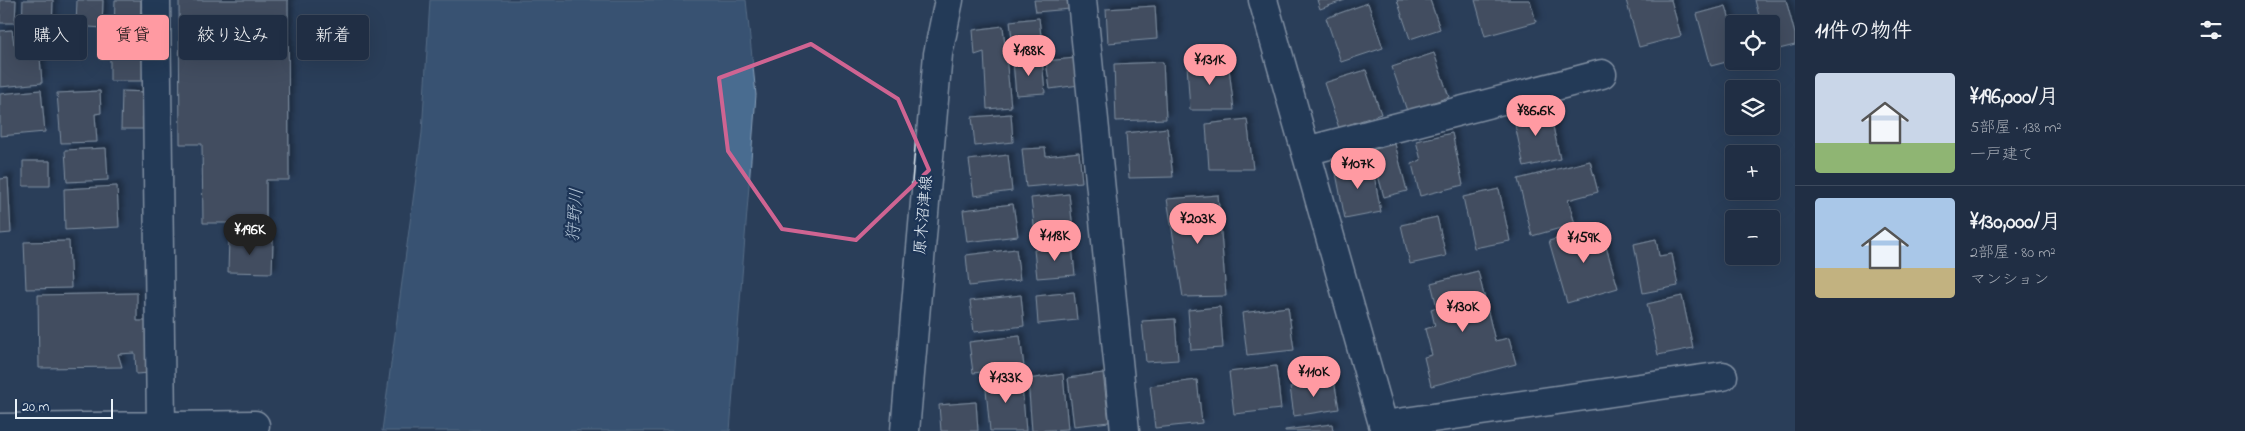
<!DOCTYPE html>
<html lang="ja">
<head>
<meta charset="utf-8">
<style>
  :root { --surface:#202e44; --page:#28364b; --text:#f1f3f6; --muted:#a2a8b2; --line:#3d4a5d; --accent:#ff9aa2 }
  body { margin:0; font-family:"Indie Flower","Klee One",sans-serif; background:var(--page); color:var(--text); height:100vh; display:flex; flex-direction:column; font-size:19px; white-space:nowrap }
  * { box-sizing:border-box; margin:0 }
  p { font-size:16px; color:var(--muted) }
  .icon { flex:none; width:28px; height:28px; fill:none; stroke:currentColor; stroke-width:2; stroke-linecap:round; stroke-linejoin:round }
  .map { position:relative; flex:1; overflow:hidden }
  .details { display:flex; flex-direction:column; background:var(--surface); width:450px }
  .details>* { flex:none }
  .guide { position:absolute; left:15px; top:15px; width:475px; height:45px; display:flex; gap:10px }
  .buttons { position:absolute; left:1725px; top:15px; display:grid; gap:10px }
  .buttons a { display:grid; place-items:center; width:55px; height:55px; border-radius:5px; background:var(--surface); box-shadow:0 5px 20px #0002,0 0 0 1px var(--line); font-size:25px }
  .scale { position:absolute; left:15px; bottom:12px; width:98px; box-sizing:border-box; padding-left:5px; border:2px solid #e8f1f8; border-top:0; font-size:14px; line-height:18px; white-space:nowrap; color:#e8f1f8; -webkit-text-stroke:4px #1d3557; paint-order:stroke }
  .price { position:absolute; translate:-50% -42px; padding:0 11px; border-radius:18px; background:var(--accent); color:#111; font-size:16px; line-height:32px; filter:drop-shadow(0 1px 2px #0008) }
  .price::after { content:''; position:absolute; left:50%; top:30px; width:15px; height:11px; margin-left:-8px; background:inherit; clip-path:polygon(0 0,100% 0,50% 100%) }
  .price.on { background:#222; color:#fff }
  ul { padding:0; list-style:none }
  li { display:flex; align-items:center; gap:15px; height:125px; padding:0 20px }
  li+li { border-top:1px solid var(--line) }
  li span { display:grid; place-items:center; flex:none; width:140px; height:100px; border-radius:5px; color:#555 }
  li>.icon { margin-inline-start:auto }
  span .icon { width:60px; height:60px; fill:#fffc; stroke-width:1 }
  li b { font-size:21px }
  h2 { display:flex; justify-content:space-between; align-items:center; height:60px; padding:0 20px; font-size:21px }
  .chip { padding:0 18px; border-radius:5px; background:var(--surface); box-shadow:0 5px 20px #0002,0 0 0 1px var(--line); font-size:18px; line-height:45px }
  .chip.on { background:var(--accent); color:#111 }
  main { display:flex; flex:1; min-height:0 }
  .map>svg:first-child { display:block }
</style>
</head>
<body>
<main>
<div class="map">
<svg width="1795" height="431" viewBox="0 0 1795 431">
  <defs>
    <filter id="shadow"><feDropShadow dx="4.5" dy="-4.5" stdDeviation="2.5" flood-color="#0009"/></filter>
  </defs>
  <rect width="100%" height="100%" fill="#2a3e5a"/>
  <filter id="ink" filterUnits="userSpaceOnUse"><feTurbulence type="fractalNoise" baseFrequency=".02" numOctaves="2"/><feDisplacementMap in="SourceGraphic" scale="10" xChannelSelector="R" yChannelSelector="G"/><feConvolveMatrix kernelMatrix="1 2 1 2 8 2 1 2 1" color-interpolation-filters="sRGB"/></filter>
  <g filter="url(#ink)">
    <path fill="#496c90" stroke="#89a1ba" d="M430,0h316l10,95 -26,336h-348l40,-298z"/>
    <path fill="#5e6168" stroke="#e8f1f8" filter="url(#shadow)" d="M0,0h16l-1,23h-15z
      M23,0h30l-1,29 -30,-1z
      M77,0h26l-1,28 -26,-2z
      M115,0h26l-1,31h-26z
      M179,0h109l1,180h-23v43h-63l-1,-79h-22z
      M1034,0h36v9l-34,3z
      M1317,0h28l-25,9z
      M1397,0h33l10,29 -30,10z
      M1475,0h55l6,22 -51,14z
      M1626,0h45l10,36 -42,11z
      M1755,0h31l9,34v11l-24,6v-27h-10z
      M1368,3l15,45 -42,14 -15,-44z
      M1155,6l2,33 -49,4 -2,-34z
      M1726,6l8,28v26l-23,6 -14,-52z
      M1039,18l3,27 -29,4 -3,-28z
      M1003,26l8,81 -24,2 -3,-57 -9,3 -2,-25z
      M12,30l2,14 14,-2 1,16 11,-1 2,26 -42,4v-56z
      M1434,53l15,44 -42,14 -15,-44z
      M110,56h34v25h-34z
      M1075,58l4,27 -29,4 -4,-28z
      M1042,59l3,34 -29,2 -3,-34z
      M1228,60l6,50h-44l-3,-45z
      M1163,62l3,57 -50,2 -2,-57z
      M1366,70l15,44 -42,14 -15,-45z
      M41,90l4,42 -45,4v-42z
      M100,91l1,22 -6,1 2,28 -36,1 -4,-50z
      M122,91l26,1 -1,37h-26z
      M1549,108l11,51 -36,8 -11,-52z
      M1011,114l2,28 -38,4 -3,-29z
      M1247,119l6,50h-44l-3,-45z
      M1167,128l6,49 -44,1 -3,-45z
      M1452,133l11,52 -43,11 -8,-32 9,-4 -5,-19z
      M1395,144l12,47 -23,6 -13,-47z
      M106,148l2,32 -41,2 -2,-32z
      M1045,148l1,8 33,-4 3,30 -56,5 -4,-38z
      M1008,155l4,36 -38,5 -5,-36z
      M1371,160l10,52 -36,7 -10,-51z
      M23,161h27v25h-27z
      M1590,161l8,31 -30,8 7,24 -43,12 -14,-57z
      M8,178l3,55 -11,1v-55z
      M117,186l2,41 -54,3 -1,-41z
      M1499,189l11,52 -36,7 -11,-51z
      M1069,194l4,35 -38,5 -4,-36z
      M1218,195l8,101 -43,1 -16,-98z
      M1013,204l5,32 -51,6 -4,-32z
      M1437,217l9,39 -36,8 -9,-39z
      M1600,226l18,62 -51,15 -18,-62z
      M229,238l44,2 -1,33 -44,-1z
      M1656,239l3,17 13,-2 6,32 -35,7 -9,-49z
      M69,241l2,47 -45,1 -2,-47z
      M1072,246l3,29 -38,3 -3,-28z
      M1016,249l4,31 -51,6 -3,-31z
      M1478,271l17,70 14,-3 7,26 -85,22 -7,-29 8,-2 -7,-26 10,-3 -4,-17 6,-2 -6,-24z
      M1074,292l3,28 -39,4 -2,-28z
      M137,293v28h12l1,52 -14,1 -1,-21 -17,1 4,13 -83,1 -1,-73z
      M1021,295l3,31 -50,6 -4,-31z
      M1682,296l11,52 -35,7 -11,-51z
      M1220,307l3,41 -32,2 -3,-40z
      M1288,307l6,43 -47,5 -5,-42z
      M1175,319l3,41 -32,2 -4,-41z
      M1020,336l4,31 -51,6 -4,-31z
      M1276,366l5,43 -47,5 -5,-42z
      M1103,373l6,49 -35,4 -6,-48z
      M1063,374l5,55 -36,2 -4,-52z
      M1021,376l5,55h-36l-5,-52z
      M1197,380l5,43 -47,5 -5,-42z
      M1334,380l5,29 -45,7 -4,-29z
      M976,402l2,29h-37l-2,-26z
      M1332,424l1,7h-48v-1z"/>
    <g fill="none" stroke-linecap="round" stroke-linejoin="round">
      <defs>
        <path id="minor" d="M156,0l5,426
          M1082,0l43,431
          M1263,0l122,431
          M1306,151l296,-77
          M1384,425l339,-49
          M0,428l255,-3"/>
        <path id="major" d="M905,431l33,-377 11,-54"/>
      </defs>
      <use href="#minor" stroke="#e8f1f8" stroke-width="31"/>
      <use href="#major" stroke="#e8f1f8" stroke-width="31"/>
      <use href="#minor" stroke="#1d3557" stroke-width="28"/>
      <use href="#major" stroke="#1d3557" stroke-width="28"/>
    </g>
  </g>
  <path d="M0 0H1795V431H0ZM811,44l87,55 31,71 -73,70 -74,-11 -54,-78 -9,-73z" fill="#2a3e5a" fill-opacity=".55" fill-rule="evenodd"/>
  <path fill="none" stroke="#cf6492" stroke-width="4" stroke-linejoin="round" d="M811,44l87,55 31,71 -73,70 -74,-11 -54,-78 -9,-73z"/>
  <g text-anchor="middle" dominant-baseline="central" stroke-width="4.5" stroke-linejoin="round" paint-order="stroke">
    <g font-size="16" fill="#e8f1f8" stroke="#1d3557">
      <text transform="translate(924 215) rotate(-85)">原木沼津線</text>
    </g>
    <g font-size="18" font-style="italic" fill="#b0c2d4" stroke="#1d3557">
      <text transform="translate(576 215) rotate(-85)">狩野川</text>
    </g>
  </g>
</svg>
<div class="buttons">
<a><svg class="icon" aria-label="locate" viewBox="0 0 24 24"><circle cx="12" cy="12" r="6"/><path d="M12 2v4M12 18v4M2 12h4M18 12h4"/></svg></a>
<a><svg class="icon" aria-label="layers" viewBox="0 0 24 24"><path d="M12 4l9 5-9 5-9-5zM3 14l9 5 9-5"/></svg></a>
<a>+</a>
<a>−</a>
</div>
<div class="scale">20 m</div>
<b class="price" style="left:1029px;top:77px">¥188K</b>
<b class="price" style="left:1210px;top:86px">¥131K</b>
<b class="price" style="left:1536px;top:137px">¥86.6K</b>
<b class="price" style="left:1358px;top:190px">¥107K</b>
<b class="price" style="left:1198px;top:245px">¥203K</b>
<b class="price on" style="left:250px;top:256px">¥196K</b>
<b class="price" style="left:1055px;top:262px">¥118K</b>
<b class="price" style="left:1584px;top:264px">¥159K</b>
<b class="price" style="left:1463px;top:333px">¥130K</b>
<b class="price" style="left:1314px;top:398px">¥110K</b>
<b class="price" style="left:1006px;top:404px">¥133K</b>
<div class="guide">
<a class="chip">購入</a>
<a class="chip on">賃貸</a>
<a class="chip">絞り込み</a>
<a class="chip">新着</a>
</div>
</div>
<section class="details">
<h2>11件の物件<svg class="icon" aria-label="filters" viewBox="0 0 24 24"><path d="M4 7h16M4 17h16"/><circle cx="9" cy="7" r="2"/><circle cx="15" cy="17" r="2"/></svg></h2>
<ul>
<li><span style="background:linear-gradient(#c9d6e8 70%,#8fb573 0)"><svg class="icon" aria-label="home" viewBox="0 0 24 24"><path d="M3 11l9-7 9 7M6 9v11h12V9"/></svg></span><div><b>¥196,000/月</b><p>5部屋 · 138 m²</p><p>一戸建て</p></div></li>
<li><span style="background:linear-gradient(#a9c7e8 70%,#c2b280 0)"><svg class="icon" aria-label="home" viewBox="0 0 24 24"><path d="M3 11l9-7 9 7M6 9v11h12V9"/></svg></span><div><b>¥130,000/月</b><p>2部屋 · 80 m²</p><p>マンション</p></div></li>
</ul>
</section>
</main>
</body>
</html>
